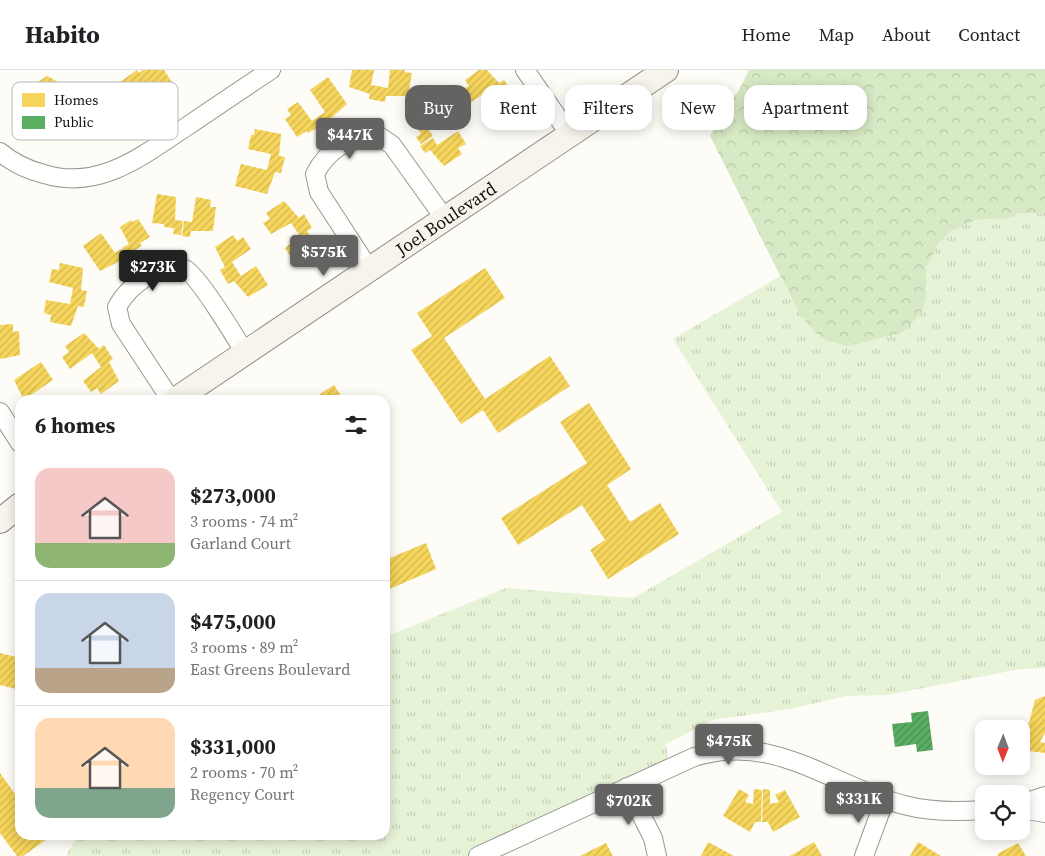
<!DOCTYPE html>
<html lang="en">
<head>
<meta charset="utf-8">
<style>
  :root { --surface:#fff; --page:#f6f6f6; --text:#202124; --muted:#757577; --line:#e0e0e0; --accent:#646362 }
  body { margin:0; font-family:"Source Serif 4",serif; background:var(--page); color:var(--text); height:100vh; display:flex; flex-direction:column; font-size:19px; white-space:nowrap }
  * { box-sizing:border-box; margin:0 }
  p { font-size:16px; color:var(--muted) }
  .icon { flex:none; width:28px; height:28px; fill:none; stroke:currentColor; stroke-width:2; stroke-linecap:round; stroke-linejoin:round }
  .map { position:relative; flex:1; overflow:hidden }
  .panel { position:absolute; left:15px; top:325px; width:375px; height:445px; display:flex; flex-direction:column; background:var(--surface); border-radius:15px; box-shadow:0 2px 12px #0003 }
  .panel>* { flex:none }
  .hud { position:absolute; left:405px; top:15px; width:475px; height:45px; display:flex; gap:10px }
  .needle { width:32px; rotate:181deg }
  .buttons { position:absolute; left:975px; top:650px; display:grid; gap:10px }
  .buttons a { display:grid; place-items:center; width:55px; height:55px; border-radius:10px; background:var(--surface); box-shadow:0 2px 12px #0003; font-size:25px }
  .price { position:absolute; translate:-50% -42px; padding:0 11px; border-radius:5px; background:var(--accent); color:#fff; font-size:16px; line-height:32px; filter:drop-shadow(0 1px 2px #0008) }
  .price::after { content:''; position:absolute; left:50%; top:30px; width:15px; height:11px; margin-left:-8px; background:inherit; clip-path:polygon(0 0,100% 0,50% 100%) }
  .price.on { background:#222; color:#fff }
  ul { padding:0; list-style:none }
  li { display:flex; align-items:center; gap:15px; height:125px; padding:0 20px }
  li+li { border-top:1px solid var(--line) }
  li span { display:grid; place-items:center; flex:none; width:140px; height:100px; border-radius:15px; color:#555 }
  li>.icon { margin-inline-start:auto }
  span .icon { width:60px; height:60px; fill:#fffc; stroke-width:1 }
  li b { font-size:21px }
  h2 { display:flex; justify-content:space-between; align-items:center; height:60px; padding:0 20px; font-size:21px }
  .pill { padding:0 18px; border-radius:15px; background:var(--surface); box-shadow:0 2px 12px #0003; font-size:18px; line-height:45px }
  .pill.on { background:var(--accent); color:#fff }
  header { display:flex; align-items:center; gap:30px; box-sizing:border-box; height:70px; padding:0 25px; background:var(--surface); border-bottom:1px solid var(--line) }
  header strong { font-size:24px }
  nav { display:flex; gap:28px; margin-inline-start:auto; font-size:18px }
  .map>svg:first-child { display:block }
</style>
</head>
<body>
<header>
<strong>Habito</strong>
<nav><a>Home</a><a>Map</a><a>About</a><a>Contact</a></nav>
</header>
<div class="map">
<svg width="1045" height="786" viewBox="0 0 1045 786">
  <defs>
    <pattern id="grass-tufts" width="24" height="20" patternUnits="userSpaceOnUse" patternTransform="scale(1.25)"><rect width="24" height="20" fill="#e7f3d7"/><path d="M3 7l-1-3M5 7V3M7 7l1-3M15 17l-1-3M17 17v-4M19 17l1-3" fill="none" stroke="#c5cfb8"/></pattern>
    <pattern id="forest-crowns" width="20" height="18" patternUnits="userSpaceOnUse" patternTransform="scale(1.25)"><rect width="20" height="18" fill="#d8eac5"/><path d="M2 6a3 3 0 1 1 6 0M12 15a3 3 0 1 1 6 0" fill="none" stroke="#b8c8a8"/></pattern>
    <pattern id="homes-hatch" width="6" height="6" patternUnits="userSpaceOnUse" patternTransform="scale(1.25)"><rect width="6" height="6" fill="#f6d55c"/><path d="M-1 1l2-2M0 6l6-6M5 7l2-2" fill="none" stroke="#d2b64f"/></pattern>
    <pattern id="public-hatch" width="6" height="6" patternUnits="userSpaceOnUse" patternTransform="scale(1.25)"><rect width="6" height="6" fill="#5aae61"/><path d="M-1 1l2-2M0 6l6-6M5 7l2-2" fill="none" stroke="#498c4f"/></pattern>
  </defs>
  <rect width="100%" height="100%" fill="#fdfcf7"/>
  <path fill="url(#grass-tufts)" d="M1019,143h26v455l-24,1 -133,26 -42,1 -56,13 -78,11 -46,24 3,21 -193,91h-410l12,-21h307v-198l121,-49 127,10 149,-86 -109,-173 107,-63 19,37 127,-15c0,-10 -2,-22 1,-31 7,-23 26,-44 51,-47 15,-2 27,-1 41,-7z"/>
  <path fill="url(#forest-crowns)" d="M749,0h296v143h-26l-11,5 -32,2 -25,11 -13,13 -12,24v30l-5,16 -20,19 -54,13 -21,-6 -11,-8 -16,-19 -89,-177 11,-22 18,-24z"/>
  <path fill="url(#homes-hatch)" d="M137,0l2,3 4,-3h21l11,17 -14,9 -3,-5 -4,3 -3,-4 -21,14 -13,-20z
    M352,0h22l-3,15 17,3 2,-18h15l-1,2 8,1 -4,23h-22l-1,6 -16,-3 1,-5 -21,-7z
    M479,0h8l12,13 5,-3 9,13 -5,3 10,20 -18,12 -4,-5 -7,5 -8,-12 20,-15 -9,-13 -22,15 -9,-12 8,-5 -4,-6z
    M47,6l24,13v21l9,4 -13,25 -16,-8 -2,4 -15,-7 -20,-12 16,-29z
    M328,7l19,27 -17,15 4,5 -7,4 -7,5 -3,-5 -9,5 -1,-2 -10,6 -12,-18 6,-4 -4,-6 11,-7 14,19 13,-9 -15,-22z
    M430,31l3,5 6,-4 9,12 -20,15 5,7 -12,8 -5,-7 5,-3 -10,-20z
    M255,59l26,5 -2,22 6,1 -4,16 -6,-1 -8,22 -32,-8 6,-22 26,6 4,-16 -23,-5 3,-14h3z
    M458,61l8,13 -8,4 4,6 -18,12 -14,-16 -5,3 -5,-7 13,-8 4,7z
    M157,124l19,3 -1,23 8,1 -2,14 -8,-1 1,-6 -10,-1v-3l-12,-1z
    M196,127l15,3 -1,7h6l-3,24h-22l-1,6 -8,-1 2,-15 8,1z
    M284,131l15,17 5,-4 8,14 -5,3 10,20 -18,12 -4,-6 -3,2 -7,-11 15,-12 -9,-13 -20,11 -8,-11 7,-4 -4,-6z
    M138,149l12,18 -10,6 2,3 -9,5 3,5 -6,4 -8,-12 7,-4 -9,-17 11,-7 1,2z
    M101,163l14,20 6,-4 8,12 -6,4 -3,-4 -20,10 -17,-25z
    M233,165l4,6 6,-4 8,12 -19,13 9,14 15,-10 12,19 -20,12 -14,-16 -6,3 -8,-14 5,-3 -10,-20z
    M60,193l23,5 -2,22 6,1 -3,16 -6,-1 -7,20 -21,-4 1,-7 -7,-2 2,-13 24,4 3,-16 -24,-6 3,-13 7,1z
    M485,198l20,30 -61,40 41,61 65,-43 20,30 -72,47 -15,-23 -22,14 -50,-74 21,-14 -15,-23z
    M13,254v8l6,-1 1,24 -20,4v-34z
    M84,263l15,16 5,-4 9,14 -4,3 10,19 -18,13 -4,-6 -6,4 -8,-11 18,-14 -9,-14 -22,16 -8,-12 7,-5 -4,-6z
    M41,292l12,18 -22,15 4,5h-11l-10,-20z
    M334,315l10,15h-33z
    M589,333l42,66 -24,16 23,37 30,-19 19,31 -71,45 -18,-29 15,-10 -23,-35 -64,40 -17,-27 86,-55 -27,-41z
    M426,473l10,26 -51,22v-31z
    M0,583l20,5v32l-20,-5z
    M1045,626v37l-5,9 5,1v10l-24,-3v-25l8,-2 6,-23z
    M0,703l20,28v34h25l2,4 -24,17h-6l-17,-23z
    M739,719l10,6 -4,7 8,2 1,-15 8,1 -1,32h-6l-5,10 -27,-16z
    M763,719l7,1v14l9,-2 -4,-7 10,-5 15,27 -27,15 -5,-10h-6z
    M708,772l26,14h-33z
    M814,772l8,14h-32z
    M918,772l23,14h-31z
    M606,773l7,13h-33z
    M1018,773l8,13h-29l2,-3z"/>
  <path fill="url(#public-hatch)" d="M928,641l5,39 -16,2 -1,-8 -21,3 -3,-23 20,-2 -1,-9z"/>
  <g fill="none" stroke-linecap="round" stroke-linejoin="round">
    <defs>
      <path id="street" d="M525,0l45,65
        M0,82c13,11 28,18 44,22 55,17 98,-18 142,-47 28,-19 56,-38 85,-57
        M369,199l-50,-77 -4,-18c13,-25 33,-36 61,-40l16,11 53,74
        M171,330l-50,-76 -4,-17c8,-14 16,-21 29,-30 12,-9 24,-14 39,-8 13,6 51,69 60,84
        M0,342l20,31
        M627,717l26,51 4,18
        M1021,734l24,-8
        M1021,739l24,4
        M478,786l216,-99c82,-25 135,28 210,48 26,7 53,7 80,5
        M864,786l21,-57"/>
      <g id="secondary">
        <path id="s1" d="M175,330l491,-330"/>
        <path d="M0,451l20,-16"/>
      </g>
    </defs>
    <use href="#street" stroke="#979795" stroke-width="20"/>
    <use href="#secondary" stroke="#8e8d8b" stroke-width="26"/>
    <use href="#street" stroke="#fffffe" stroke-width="18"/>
    <use href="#secondary" stroke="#f6f4eb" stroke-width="24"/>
  </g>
  <g text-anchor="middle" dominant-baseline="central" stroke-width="5" stroke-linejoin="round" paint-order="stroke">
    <g font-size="18" fill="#111" stroke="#fff">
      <text stroke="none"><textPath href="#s1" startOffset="326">Joel Boulevard</textPath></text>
    </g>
  </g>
  <rect x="12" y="12" width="166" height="58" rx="8" fill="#fff" stroke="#b8b8b8" stroke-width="1"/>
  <rect x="22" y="23" width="23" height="14" fill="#f6d55c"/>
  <rect x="22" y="46" width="23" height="13" fill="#5aae61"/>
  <g font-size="14" fill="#111">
    <text x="54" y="35">Homes</text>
    <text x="54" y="57">Public</text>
  </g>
</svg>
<div class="buttons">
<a><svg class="needle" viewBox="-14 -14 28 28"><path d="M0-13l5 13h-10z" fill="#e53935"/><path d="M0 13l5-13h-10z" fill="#757577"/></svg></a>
<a><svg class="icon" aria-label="locate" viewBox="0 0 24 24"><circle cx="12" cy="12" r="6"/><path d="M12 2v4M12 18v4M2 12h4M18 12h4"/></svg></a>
</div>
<b class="price" style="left:350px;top:90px">$447K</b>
<b class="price" style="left:324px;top:207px">$575K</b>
<b class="price on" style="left:153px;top:222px">$273K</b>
<b class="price" style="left:729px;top:696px">$475K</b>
<b class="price" style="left:859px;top:754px">$331K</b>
<b class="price" style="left:629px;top:756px">$702K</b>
<div class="hud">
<a class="pill on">Buy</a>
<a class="pill">Rent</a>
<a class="pill">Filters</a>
<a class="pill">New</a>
<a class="pill">Apartment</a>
</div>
<section class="panel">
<h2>6 homes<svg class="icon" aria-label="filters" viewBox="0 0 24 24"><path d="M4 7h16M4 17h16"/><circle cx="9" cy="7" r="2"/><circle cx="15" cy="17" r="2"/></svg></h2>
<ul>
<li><span style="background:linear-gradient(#f6c9c9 75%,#8fb573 0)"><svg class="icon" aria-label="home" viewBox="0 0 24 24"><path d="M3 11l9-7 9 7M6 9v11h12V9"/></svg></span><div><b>$273,000</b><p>3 rooms · 74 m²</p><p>Garland Court</p></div></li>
<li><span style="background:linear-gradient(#c9d6e8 75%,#b9a48a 0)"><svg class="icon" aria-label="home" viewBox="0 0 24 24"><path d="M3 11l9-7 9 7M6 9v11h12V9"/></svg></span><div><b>$475,000</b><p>3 rooms · 89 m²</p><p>East Greens Boulevard</p></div></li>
<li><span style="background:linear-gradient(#ffd9b3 70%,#7fa58c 0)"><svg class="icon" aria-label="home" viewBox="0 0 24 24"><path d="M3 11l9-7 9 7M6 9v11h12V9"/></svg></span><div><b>$331,000</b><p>2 rooms · 70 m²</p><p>Regency Court</p></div></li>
</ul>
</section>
</div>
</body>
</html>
